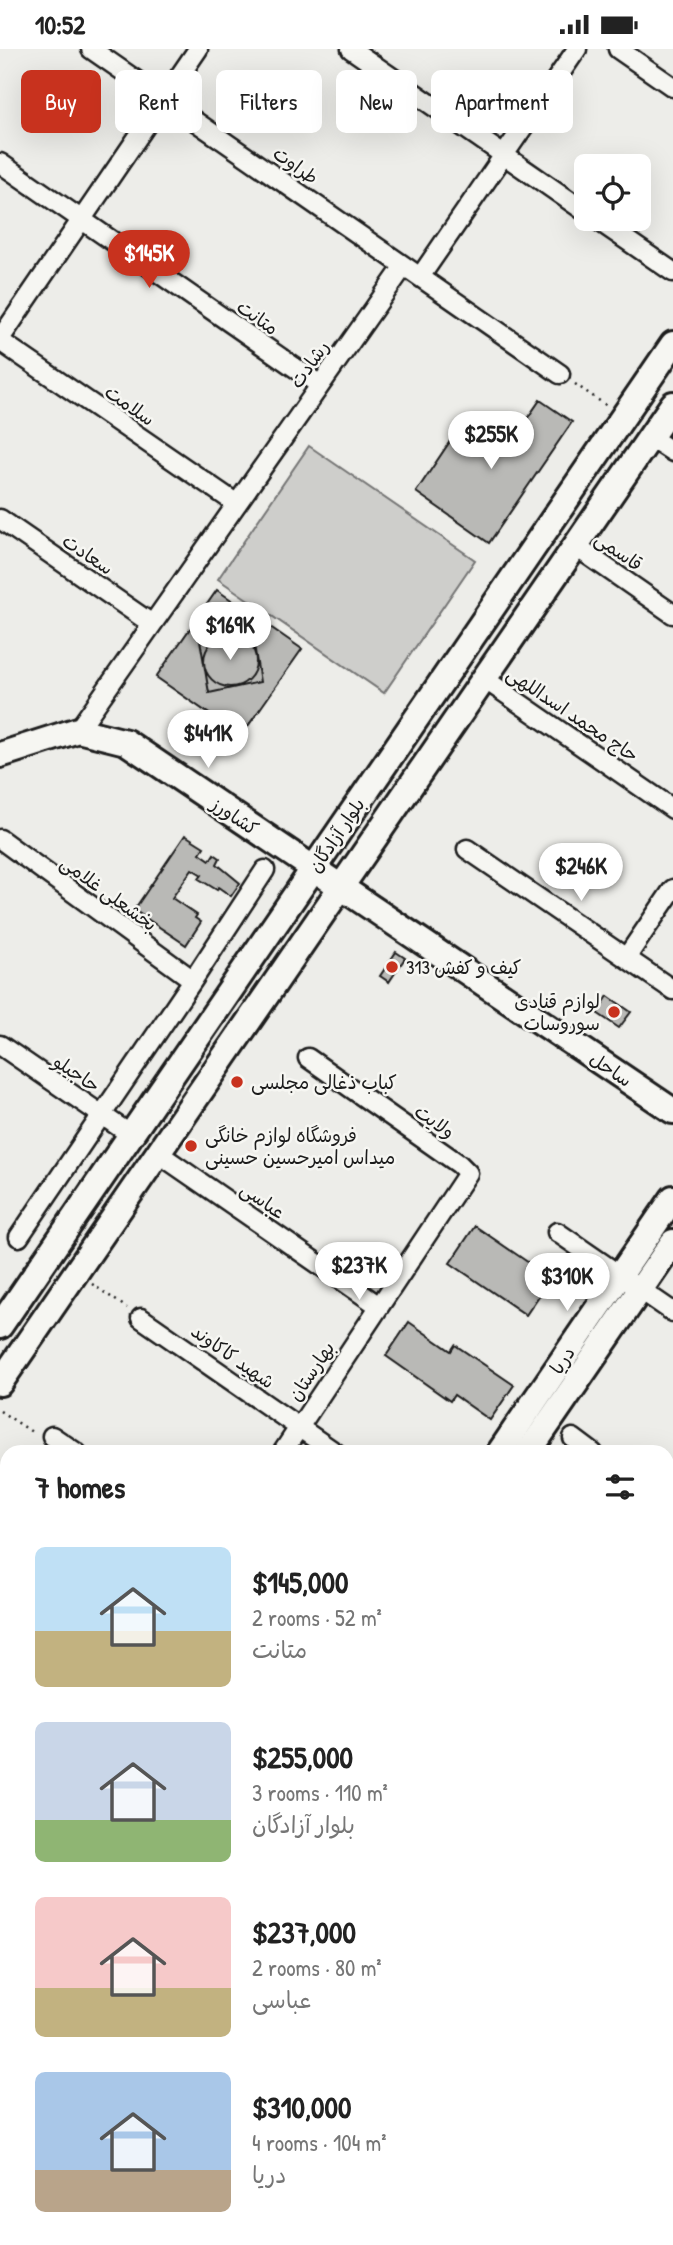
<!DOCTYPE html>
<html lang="en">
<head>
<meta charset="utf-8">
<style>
  :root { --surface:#fff; --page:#f2f2f2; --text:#222; --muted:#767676; --accent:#c8321e }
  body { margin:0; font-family:"Patrick Hand","Playpen Sans Arabic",sans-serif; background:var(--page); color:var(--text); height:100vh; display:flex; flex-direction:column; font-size:26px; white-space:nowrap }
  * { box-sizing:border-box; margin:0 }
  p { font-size:23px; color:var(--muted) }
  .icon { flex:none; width:38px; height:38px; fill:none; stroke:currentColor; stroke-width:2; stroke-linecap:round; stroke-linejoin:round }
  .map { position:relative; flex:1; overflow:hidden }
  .sheet { position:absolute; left:0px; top:1396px; width:674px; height:800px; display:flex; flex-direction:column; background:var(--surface); border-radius:21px 21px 0 0; box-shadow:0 7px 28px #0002 }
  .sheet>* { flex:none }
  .top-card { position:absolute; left:21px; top:21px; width:632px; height:63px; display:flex; gap:14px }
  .controls { position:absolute; left:574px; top:105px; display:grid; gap:14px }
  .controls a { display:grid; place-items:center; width:77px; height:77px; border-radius:10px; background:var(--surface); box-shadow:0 7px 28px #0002; font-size:35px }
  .price { position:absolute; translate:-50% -60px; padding:0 16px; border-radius:24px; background:#fff; color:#222; font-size:23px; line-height:46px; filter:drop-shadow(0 2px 4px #0008) }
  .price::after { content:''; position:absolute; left:50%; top:42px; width:21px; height:16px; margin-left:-10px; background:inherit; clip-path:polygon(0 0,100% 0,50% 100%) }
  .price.current { background:var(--accent); color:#fff }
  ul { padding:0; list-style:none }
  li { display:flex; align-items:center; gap:21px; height:175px; padding:0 35px }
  li span { display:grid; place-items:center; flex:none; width:196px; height:140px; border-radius:10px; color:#555 }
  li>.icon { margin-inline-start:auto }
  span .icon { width:84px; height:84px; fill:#fffc; stroke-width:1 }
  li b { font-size:30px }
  h2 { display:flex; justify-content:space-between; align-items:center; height:84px; padding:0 35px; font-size:30px }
  .pill { padding:0 24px; border-radius:10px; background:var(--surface); box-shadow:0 7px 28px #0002; font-size:24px; line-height:63px }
  .pill.current { background:var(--accent); color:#fff }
  .status { display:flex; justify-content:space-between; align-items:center; height:49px; padding:0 35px; background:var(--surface); direction:ltr }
  .status svg { height:19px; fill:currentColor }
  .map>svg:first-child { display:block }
</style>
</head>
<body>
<div class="status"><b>10:52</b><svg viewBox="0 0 49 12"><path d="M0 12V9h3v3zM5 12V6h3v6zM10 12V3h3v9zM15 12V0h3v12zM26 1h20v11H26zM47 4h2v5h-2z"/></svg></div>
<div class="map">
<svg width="673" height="2196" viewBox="0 0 673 2196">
  <rect width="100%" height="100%" fill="#edede9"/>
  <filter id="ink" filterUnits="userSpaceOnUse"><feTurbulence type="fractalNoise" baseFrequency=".0143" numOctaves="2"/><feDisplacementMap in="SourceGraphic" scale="14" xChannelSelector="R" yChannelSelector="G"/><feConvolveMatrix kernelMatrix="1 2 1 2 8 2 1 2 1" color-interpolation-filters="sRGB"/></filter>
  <g filter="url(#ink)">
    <path fill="#cececb" stroke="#757574" stroke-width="2" d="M309,397l166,114 -91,133 -166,-114z"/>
    <path fill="#b9b9b6" stroke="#1c1c1c" stroke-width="2" d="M540,351l32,22 -83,121 -73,-51 47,-70 42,29z
      M217,541l85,59 -61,87 -85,-59z
      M252,583l8,50 -51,11 -9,-53z
      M204 612a26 26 0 1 1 52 0a26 26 0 1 1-52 0Z
      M185,786l19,12 -4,6 10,7 4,-6 6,4 -3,6 23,19 -9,13 -13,-9 -1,3 -18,-11 3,-4 -10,-6 -20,29 25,17 -2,3 6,4 -15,23 -52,-35z
      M396,903l9,6 -16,24 -9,-6z
      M608,947l23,16 -12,16 -22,-15z
      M475,1177l76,52 -25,37 -76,-52z
      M409,1273l42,29 4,-6 59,40 -24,35 -36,-25 -4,6 -64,-45z"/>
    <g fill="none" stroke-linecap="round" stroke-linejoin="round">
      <defs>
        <path id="street" d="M91,0l469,325
          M351,0l235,163
          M618,0l55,38
          M0,114l320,222
          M596,170l77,53
          M420,228l157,-228
          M0,290l198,-290
          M0,292l237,163
          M650,388l23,15
          M0,470l152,105
          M575,497l98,68
          M483,629l190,131
          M78,681l326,-464
          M0,790l193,141
          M467,800l206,141
          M626,909l47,-69
          M0,996l131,90
          M158,1104l221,153
          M557,1183l116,80
          M19,1188l174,-257 72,-110
          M141,1269l195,135
          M52,1387l25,17
          M573,1389l20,15
          M282,1404l186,-280 -9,-9 -151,-106
          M667,1454l6,5
          M667,1505l6,-9
          M667,1631l6,4
          M667,1811l6,4
          M0,1899l7,-4
          M667,2015l6,8
          M667,2058l6,-9
          M0,2071l7,15
          M56,2189l3,7
          M421,2189l3,7
          M528,2189l3,7
          M637,2189l2,7
          M192,2196l14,-7
          M444,2196l10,-7"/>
        <path id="secondary" d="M0,706l78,-25 48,12 547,369
          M0,1277l673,-982
          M0,1334l673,-979
          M499,1404l174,-255
          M528,1404l145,-211
          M0,1456l7,20
          M0,1540l7,19
          M0,1774l7,3
          M667,1963l6,-9
          M230,2189l3,7
          M261,2189l2,7"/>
      </defs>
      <use href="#street" stroke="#1c1c1c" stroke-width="23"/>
      <use href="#secondary" stroke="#1c1c1c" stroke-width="30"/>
      <path stroke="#1c1c1c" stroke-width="2.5" stroke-dasharray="2 5" stroke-linecap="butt" d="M575,335l32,22
        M92,1235l35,24
        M0,1362l35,23"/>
      <use href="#street" stroke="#f6f6f2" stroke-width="18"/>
      <use href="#secondary" stroke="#f6f6f2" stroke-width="24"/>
    </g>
  </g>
  <g fill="#c8321e" stroke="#f6f6f2" stroke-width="2.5">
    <circle cx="392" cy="918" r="7"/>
    <circle cx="614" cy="963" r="7"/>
    <circle cx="237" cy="1033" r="7"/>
    <circle cx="191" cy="1097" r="7"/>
  </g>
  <g text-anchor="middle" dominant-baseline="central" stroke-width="5" stroke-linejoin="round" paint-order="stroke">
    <g font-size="19" fill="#1c1c1c" stroke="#f6f6f2">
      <text transform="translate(296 116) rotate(35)">طراوت</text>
      <text transform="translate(258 268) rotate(35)">متانت</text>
      <text transform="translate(309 315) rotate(-55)">رشادت</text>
      <text transform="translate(130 356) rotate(35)">سلامت</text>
      <text transform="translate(619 502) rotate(35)">قاسمی</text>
      <text transform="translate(88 505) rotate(34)">سعادت</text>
      <text transform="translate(573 665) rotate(34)">حاج محمد اسداللهی</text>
      <text transform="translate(235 767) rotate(34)">کشاورز</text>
      <text transform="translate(336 786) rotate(-56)">بلوار آزادگان</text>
      <text transform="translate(109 844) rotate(36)">بخشعلی غلامی</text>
      <text transform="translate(611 1020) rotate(34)">ساحل</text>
      <text transform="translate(77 1024) rotate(34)">حاجیلو</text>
      <text transform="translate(435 1072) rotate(35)">ولایت</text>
      <text transform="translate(263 1151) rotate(35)">عباسی</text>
      <text transform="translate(233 1307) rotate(35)">شهید کاکاوند</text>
      <text transform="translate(562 1311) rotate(-56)">دریا</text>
      <text transform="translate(311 1322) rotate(-56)">بهارستان</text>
    </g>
    <g font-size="19" fill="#1c1c1c" stroke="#f6f6f2" text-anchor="start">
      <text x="406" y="918">کیف و کفش 313</text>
      <text x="600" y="952" text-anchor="end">لوازم قنادی<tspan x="600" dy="22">سوروسات</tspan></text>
      <text x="251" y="1033">کباب ذغالی مجلسی</text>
      <text x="205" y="1086">فروشگاه لوازم خانگی<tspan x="205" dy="22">میداس امیرحسین حسینی</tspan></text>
    </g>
  </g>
</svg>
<div class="controls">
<a><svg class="icon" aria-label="locate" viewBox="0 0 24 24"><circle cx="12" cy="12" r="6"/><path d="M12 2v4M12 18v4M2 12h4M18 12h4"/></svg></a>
</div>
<b class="price current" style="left:149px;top:241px">$145K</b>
<b class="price" style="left:491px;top:422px">$255K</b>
<b class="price" style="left:230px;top:613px">$169K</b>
<b class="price" style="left:208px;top:721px">$441K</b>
<b class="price" style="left:581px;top:854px">$246K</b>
<b class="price" style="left:359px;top:1253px">$237K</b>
<b class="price" style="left:567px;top:1264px">$310K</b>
<div class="top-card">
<a class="pill current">Buy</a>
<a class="pill">Rent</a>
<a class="pill">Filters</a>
<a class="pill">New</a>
<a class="pill">Apartment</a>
</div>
<section class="sheet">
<h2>7 homes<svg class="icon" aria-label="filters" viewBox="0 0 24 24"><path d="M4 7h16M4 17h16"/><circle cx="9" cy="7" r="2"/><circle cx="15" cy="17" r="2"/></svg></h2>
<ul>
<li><span style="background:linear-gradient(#bfe0f5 60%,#c2b280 0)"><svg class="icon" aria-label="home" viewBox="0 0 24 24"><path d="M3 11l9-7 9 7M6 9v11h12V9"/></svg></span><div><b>$145,000</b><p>2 rooms · 52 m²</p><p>متانت</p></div></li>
<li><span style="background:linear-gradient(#c9d6e8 70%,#8fb573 0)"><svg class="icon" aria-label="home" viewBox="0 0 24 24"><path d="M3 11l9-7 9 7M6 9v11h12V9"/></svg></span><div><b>$255,000</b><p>3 rooms · 110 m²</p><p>بلوار آزادگان</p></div></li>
<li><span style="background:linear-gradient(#f6c9c9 65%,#c2b280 0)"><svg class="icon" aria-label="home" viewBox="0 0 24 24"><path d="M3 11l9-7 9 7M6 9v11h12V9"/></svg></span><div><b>$237,000</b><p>2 rooms · 80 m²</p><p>عباسی</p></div></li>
<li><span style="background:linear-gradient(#a9c7e8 70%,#b9a48a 0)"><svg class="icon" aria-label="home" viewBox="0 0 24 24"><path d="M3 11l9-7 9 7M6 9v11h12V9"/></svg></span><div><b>$310,000</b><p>4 rooms · 104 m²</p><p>دریا</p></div></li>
</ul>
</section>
</div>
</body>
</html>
